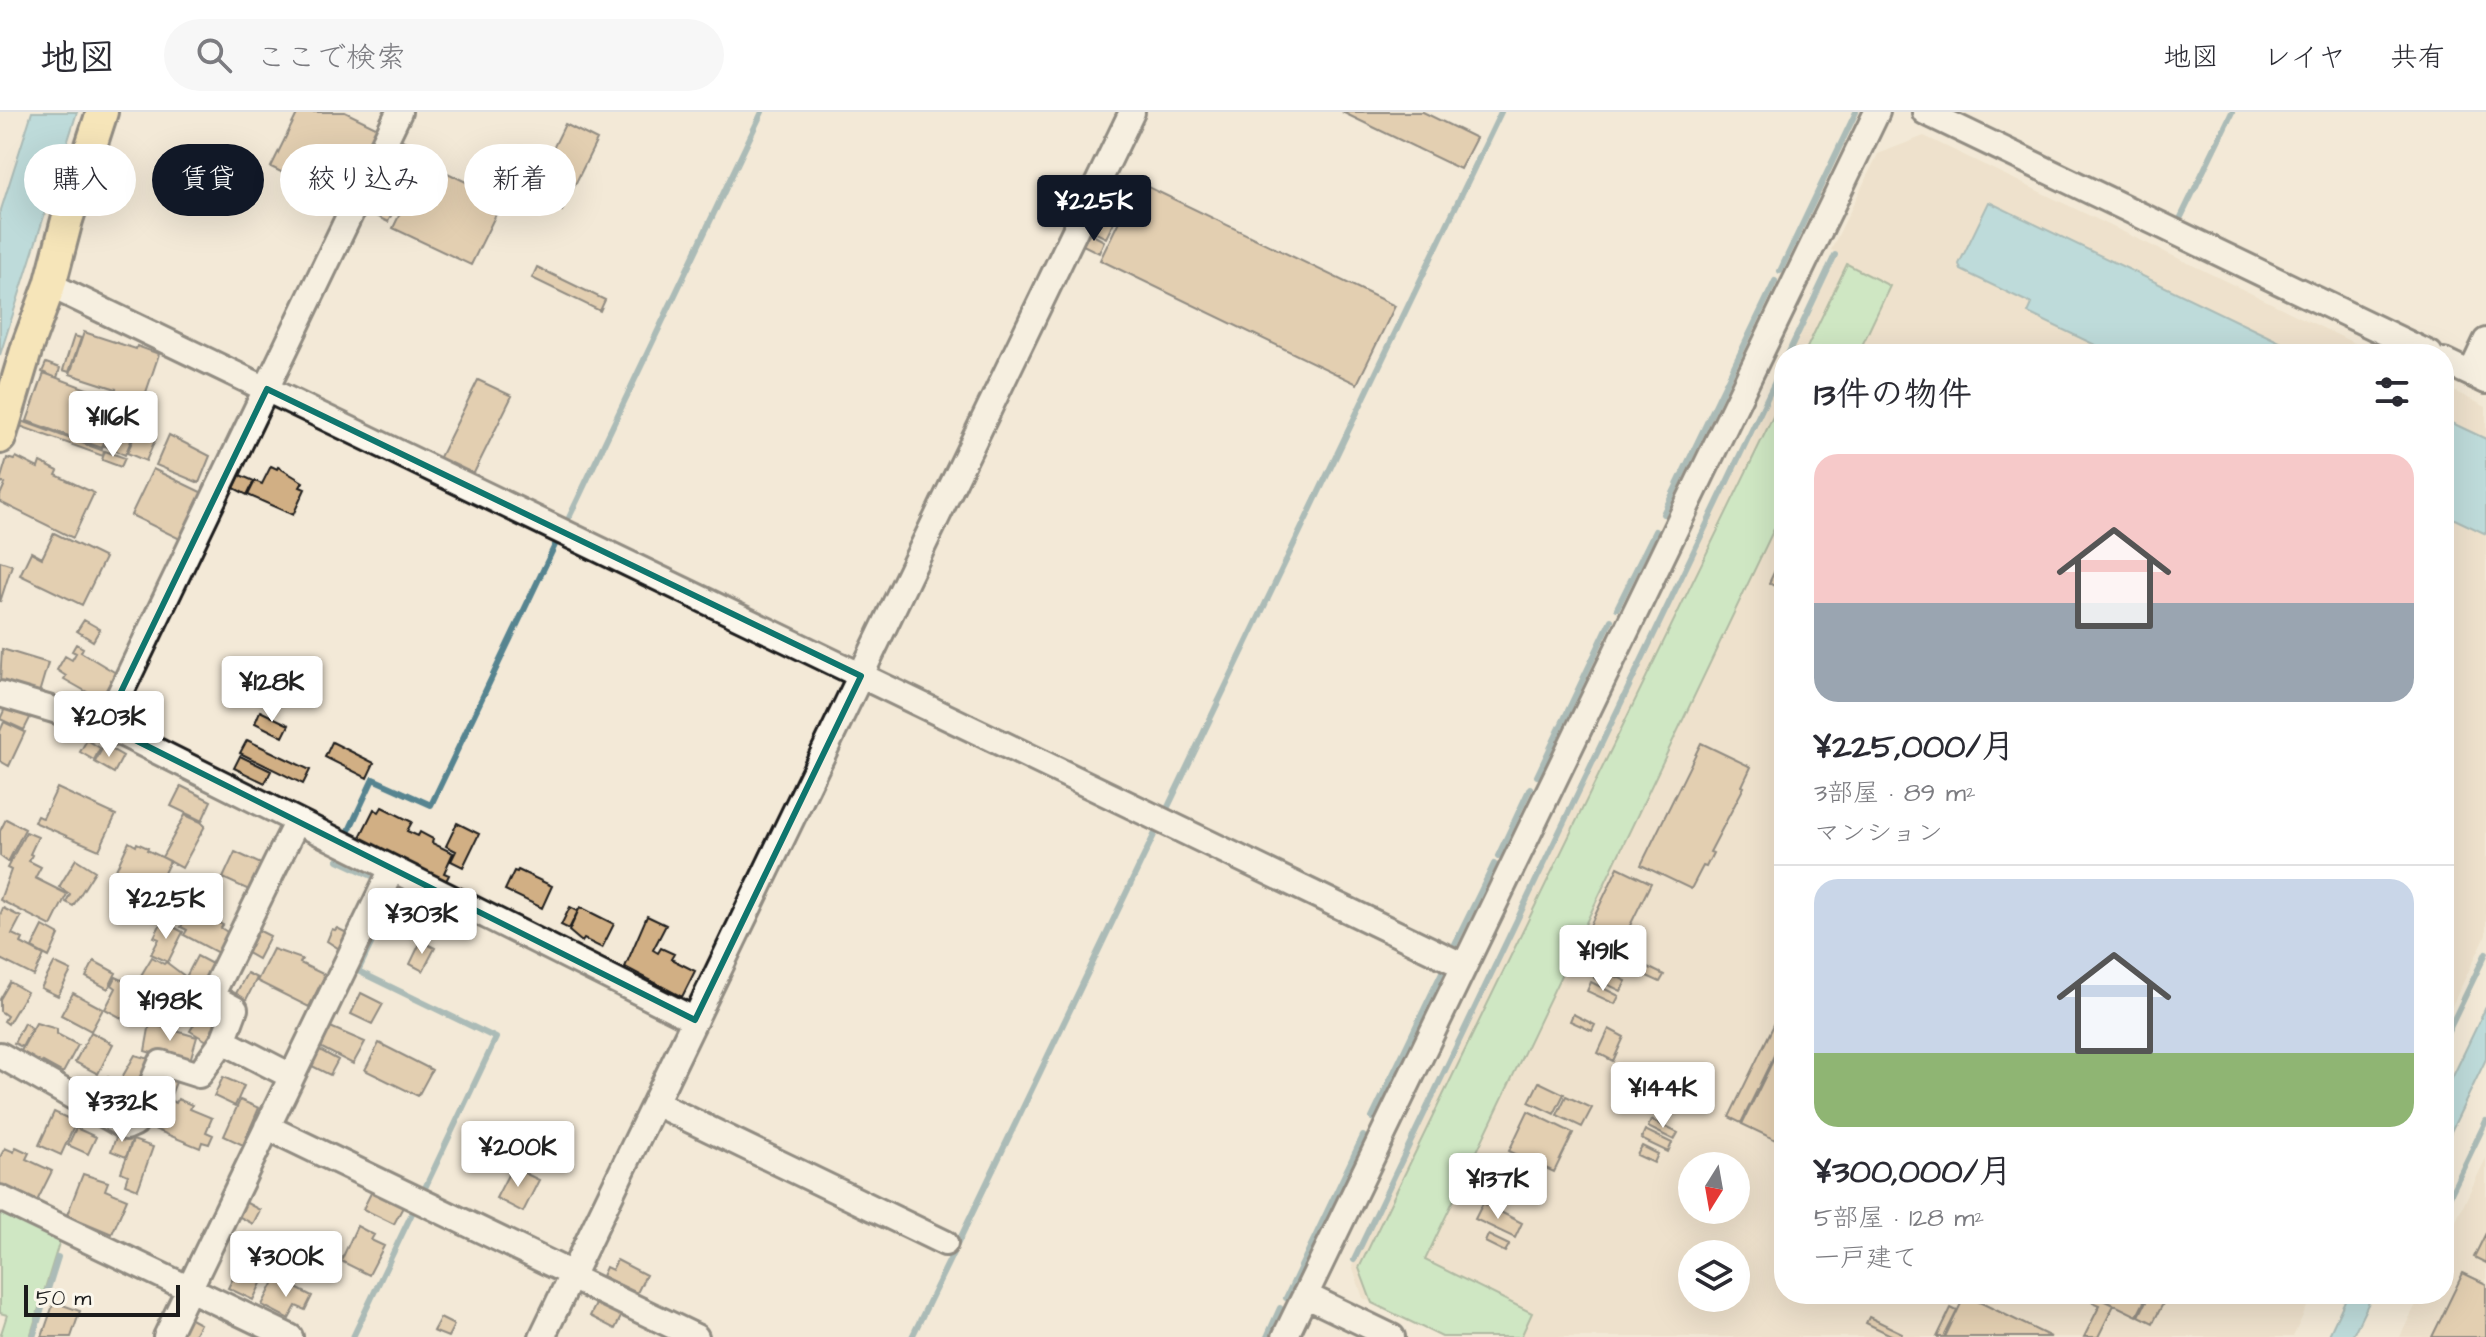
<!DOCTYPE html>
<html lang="ja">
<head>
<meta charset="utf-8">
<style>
  :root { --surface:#fff; --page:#f7f7f7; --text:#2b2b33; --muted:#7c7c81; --line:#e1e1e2; --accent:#111827 }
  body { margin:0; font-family:"Architects Daughter","Klee One",sans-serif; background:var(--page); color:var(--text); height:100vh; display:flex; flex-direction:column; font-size:30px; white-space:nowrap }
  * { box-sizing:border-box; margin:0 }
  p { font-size:26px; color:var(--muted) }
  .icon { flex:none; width:44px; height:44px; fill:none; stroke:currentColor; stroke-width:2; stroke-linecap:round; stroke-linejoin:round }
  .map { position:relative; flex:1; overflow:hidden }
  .side { position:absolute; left:1774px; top:232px; width:680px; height:960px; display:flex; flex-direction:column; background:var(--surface); border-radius:32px; box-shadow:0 8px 32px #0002 }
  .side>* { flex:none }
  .guide { position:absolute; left:24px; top:32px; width:760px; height:72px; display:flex; gap:16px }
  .needle { width:52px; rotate:191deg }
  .fabs { position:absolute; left:1678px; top:1040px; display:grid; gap:16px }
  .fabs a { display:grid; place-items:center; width:72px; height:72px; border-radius:50%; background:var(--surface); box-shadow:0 8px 32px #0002; font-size:40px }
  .scale { position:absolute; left:24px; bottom:20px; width:156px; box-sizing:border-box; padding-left:8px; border:4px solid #1c1c1c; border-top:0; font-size:22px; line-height:28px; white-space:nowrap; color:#1c1c1c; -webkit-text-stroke:6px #fbf7ec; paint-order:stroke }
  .price { position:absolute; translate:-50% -68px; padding:0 18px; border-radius:8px; background:#fff; color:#222; font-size:26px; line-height:52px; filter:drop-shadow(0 2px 4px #0008) }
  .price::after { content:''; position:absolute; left:50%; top:48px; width:24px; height:18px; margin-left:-12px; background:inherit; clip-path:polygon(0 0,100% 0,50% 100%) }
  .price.on { background:var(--accent); color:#fff }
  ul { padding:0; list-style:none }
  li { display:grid; align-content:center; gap:16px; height:424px; padding:0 40px }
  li+li { border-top:2px solid var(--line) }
  li span { display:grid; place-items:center; height:248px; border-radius:24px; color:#555 }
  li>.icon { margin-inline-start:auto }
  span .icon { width:144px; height:144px; fill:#fffc; stroke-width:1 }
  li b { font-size:34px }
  h2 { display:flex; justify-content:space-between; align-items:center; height:96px; padding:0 40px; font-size:34px }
  .tag { padding:0 28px; border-radius:36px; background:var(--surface); box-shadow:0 8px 32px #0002; font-size:28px; line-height:72px }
  .tag.on { background:var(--accent); color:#fff }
  header { display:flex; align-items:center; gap:48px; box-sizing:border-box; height:112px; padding:0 40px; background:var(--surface); border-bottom:2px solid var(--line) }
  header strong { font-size:38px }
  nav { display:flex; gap:44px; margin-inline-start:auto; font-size:28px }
  .search { width:560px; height:72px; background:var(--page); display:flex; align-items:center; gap:20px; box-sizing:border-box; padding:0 28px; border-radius:44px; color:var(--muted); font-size:30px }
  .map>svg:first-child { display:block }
</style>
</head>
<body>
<header>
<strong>地図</strong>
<div class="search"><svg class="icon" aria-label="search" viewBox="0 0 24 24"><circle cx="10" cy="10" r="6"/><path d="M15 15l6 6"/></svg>ここで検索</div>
<nav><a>地図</a><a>レイヤ</a><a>共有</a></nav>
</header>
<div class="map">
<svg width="2486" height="1225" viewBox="0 0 2486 1225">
  <rect width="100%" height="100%" fill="#f3e9d7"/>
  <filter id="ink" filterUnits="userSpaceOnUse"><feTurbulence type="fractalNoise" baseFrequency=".0125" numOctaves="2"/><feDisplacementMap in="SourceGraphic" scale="16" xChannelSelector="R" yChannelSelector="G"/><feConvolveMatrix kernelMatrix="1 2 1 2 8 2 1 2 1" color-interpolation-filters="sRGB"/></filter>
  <g filter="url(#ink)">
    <path fill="#e9d8be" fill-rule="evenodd" d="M1924,24l453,218h-586l48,-100 -8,-4 47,-96z
      M1784,257v925h529l-20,43h-851l-79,-39 -11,-32zM1692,1054h44v44h-44zM1692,1142h44v44h-44z
      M2444,274l42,21v528l-42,87z
      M2486,1046v179h-86l21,-43h23v-48z"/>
    <path fill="#a5e4ac" stroke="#608064" stroke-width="2" d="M1847,152l43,22 -32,68h-54z
      M1784,282v114l-359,752 107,53 -11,24h-79l-70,-34 -13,-35z
      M0,1099l60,29 -30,97h-30l7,-22 -7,-2z"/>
    <path fill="#7ecadd" stroke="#578490" stroke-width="2" d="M32,0h45l-77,243v-142z
      M1989,90l297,143 -5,9h-167l-86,-41 4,-9 -71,-34 -2,-6z
      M2448,309l38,18v95l-42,-20v-85z
      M2486,895v52l-42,87v-51z
      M2348,1182h25l-21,43h-24z"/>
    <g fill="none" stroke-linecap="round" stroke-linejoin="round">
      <path stroke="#578490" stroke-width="6" d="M2181,105l51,-105
        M1780,159l76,-159
        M1788,242l47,-99
        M1663,402l112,-233
        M566,412l196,-412
        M1617,496l38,-77
        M1537,664l74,-156
        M1166,699l335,-699
        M346,725l27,-58 58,26 125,-262
        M1498,744l32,-68
        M338,748l34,16
        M394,784l-36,75 138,67 -72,152
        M1454,834l40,-82
        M2444,928l42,-87
        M1372,1006l70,-146
        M2444,1096l42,-87
        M957,1133l199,-414
        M1354,1148l430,-897
        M1286,1186l77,-162
        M33,1225l25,-80
        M353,1225l62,-130
        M912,1225l43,-88
        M1267,1225l13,-29"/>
    </g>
    <path fill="#d1af84" stroke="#1c1c1c" stroke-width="2" d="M298,0h47l37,18 -36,74 -75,-37z
      M1342,0h81l53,26 -16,31z
      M565,12l32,16 -35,71 -32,-15z
      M402,28l22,10 -36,72 -21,-10z
      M425,50l78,38 -32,65 -78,-37z
      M1118,67l14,6 -26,53 -14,-7z
      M1138,70l257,124 -38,78 -257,-124z
      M1089,121l15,8 -5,12 -16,-8z
      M537,155l68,33 -5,11 -68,-33z
      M84,220l52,17 1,-3 22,8 -21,62 -20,-9 2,-7 -7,-3 3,-8 -46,-15z
      M74,224l7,2 -12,34 -6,-2z
      M46,251l14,5 -3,10 -15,-6z
      M44,261l75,28 -17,47 -75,-27z
      M478,268l34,16 -40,81 -34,-16z
      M117,296l24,10 -16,37 -22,-10z
      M19,308l85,31 -1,5 -86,-31z
      M137,318l19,8 -10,23 -19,-8z
      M169,323l41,21 -11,27 -43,-18z
      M105,339l20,7 -4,9 -19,-7z
      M16,345l22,11 2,-6 18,9 -2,4 38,18 -21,45 -73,-36v-7l5,-11 -5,-3 7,-23 7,2z
      M271,354l6,3 1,-2 25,15 -3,5 5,2 -12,26 -45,-20 7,-14 7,3z
      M153,357l54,26 -23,46 -53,-26z
      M240,363l14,6 -7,14 -13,-7z
      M54,421l51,25 -23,47 -62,-30 11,-23 11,6z
      M1784,439v40l-15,-8z
      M0,449l12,4 -12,37z
      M84,508l16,9 -7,12 -16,-10z
      M76,532l7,4 -2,4 35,21 -14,24 3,2 -4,7 -10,-6 3,-4 -30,-17 2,-3 -9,-6 8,-14 7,4 4,-7 -4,-2z
      M2,537l46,14 -9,30 -39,-11z
      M8,590l24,12 -8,16 -24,-11z
      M260,599l29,14 -6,12 -28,-14z
      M4,610l21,10 -16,34 -9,-5v-30z
      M87,628l13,8 -6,12 -14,-8z
      M247,628l63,30 -7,14 -63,-31z
      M332,630l42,21 -7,15 -42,-21z
      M1701,631l50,24 -9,19 2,1 -34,65 3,1 -7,14 -3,-1 -12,23 -50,-24z
      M104,633l19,11 -9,17 -19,-11z
      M240,644l31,15 -6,12 -31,-15z
      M181,674l30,15 -9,20 -31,-15z
      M57,676l59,27 -17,35 -65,-28 3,-6 6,2z
      M382,695l30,15 -5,9 11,5 2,-4 13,7 -1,4 21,10 -9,20 5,2 -5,10 -86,-44 16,-32 5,3z
      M185,703l16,7 4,4 -23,42 -20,-11z
      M6,707l19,10 -17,33 -8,-6v-25z
      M457,711l22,11 -16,33 -12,-6 5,-10 -10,-5z
      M26,720l12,5 -8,17 2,1 -3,6 12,6 -6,11 32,16 -16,32 -51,-26 11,-30 -4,-2z
      M129,730l7,4 1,-3 11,5 -1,2 23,11 -16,32 -40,-19z
      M235,740l28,13 -12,26 -28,-13z
      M76,747l19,12 -22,35 -7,-4 4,-8 -11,-7z
      M1618,755l33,16 -32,65 -32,-16z
      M518,758l34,16 -10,22 -37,-18 9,-19 3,1z
      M570,795l8,4 -9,18 -8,-4z
      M580,795l34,17 -12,24 -18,-9 -2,3 -13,-11z
      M3,796l18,9 -9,17 11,5 -2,4 23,12 -10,21 -34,-17v-44z
      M189,799l6,4 2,-4 26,14 -2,3 8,5 -11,20 -34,-18 3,-5 -6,-3z
      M647,804l19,9 -13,25 5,3 3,-5 13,6 -3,5 24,12 -13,26 -57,-30z
      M162,809l21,11 -15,30 -17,-8 8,-15 -5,-2z
      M43,814l16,9 -10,22 -17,-9z
      M337,816l12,6 -8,16 -14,-9 5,-12 3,1z
      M256,817l14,7 -12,23 -14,-8z
      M421,829l14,7 -12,23 -13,-7z
      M273,837l29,10 -2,4 25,12 -16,32 -52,-26z
      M197,844l19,10 -14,27 -8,-4 -12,21 -45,-28 15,-25 12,7 2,-2 20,15z
      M1629,846l35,17 -4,7 -35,-16z
      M94,849l22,12 -8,16 -22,-12z
      M54,851l17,8 -13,25 -17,-8z
      M1599,856l27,13 -5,10 -27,-13z
      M247,861l10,5 -13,26 -11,-5z
      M116,865l25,12 -16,31 -20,-11 11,-21 -4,-3z
      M10,870l17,10 -19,32 -4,-3 3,-5 -7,-5v-12z
      M1591,870l28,14 -4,8 -28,-13z
      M73,881l30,16 -12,22 -30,-16z
      M361,881l22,11 -11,20 -21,-10z
      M155,884l16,10 -7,13 -10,-6 -3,7 -7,-5z
      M207,891l17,11 -17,27 -17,-10z
      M1784,892v31l-43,88 -12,-6z
      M1573,902l22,11 -3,6 -22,-10z
      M24,911l8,5 -10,19 -8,-4z
      M36,911l21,6v5l21,11 -15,28 -20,-11 -2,4 -13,-7 -7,-8z
      M150,911l12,4 1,-4 14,4 -1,4 21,6 -8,27 -44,-13z
      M328,914l37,16 -12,22 -35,-18z
      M1609,917l15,8 -11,24 -15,-8z
      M91,920l22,12 -15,30 -23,-12z
      M1784,926v106l-42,-20z
      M379,931l53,27 -14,26 -53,-26z
      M318,937l20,11 -8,15 -20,-10z
      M135,943l18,5 -12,28 -20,-9z
      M162,959l16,6 -9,23 7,3 2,-4 14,6 -2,4 22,9 -6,14 7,3 -4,9 -7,-2 -2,6 -46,-19 2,-4 -14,-6z
      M84,965l16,9 -9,15 -16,-9z
      M108,965l33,19 -15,26 -33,-19z
      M223,965l21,9 -9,20 -21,-10z
      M1539,970l25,12 -10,20 -25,-12z
      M1566,984l26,12 -10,19 -25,-12z
      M240,988l19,8 -16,37 -19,-9z
      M1528,999l45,22 -19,39 -45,-21z
      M54,1000l22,10 -15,33 -22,-10z
      M1651,1008l27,13 -4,7 -26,-13z
      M76,1016l20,9 -8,17 -20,-9z
      M1645,1018l27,13 -4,9 -27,-13z
      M118,1020l15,5 -7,20 -15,-6z
      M133,1028l20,7 -15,42 -13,-5 3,-9 -7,-3z
      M1642,1034l16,8 -4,9 -17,-8z
      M16,1035l13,6 -3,6 26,12 -16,32 -36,-18v-28l5,-9 9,4z
      M512,1055l27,13 -16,32 -27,-14z
      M83,1062l25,8 -3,8 22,9 -15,35 -45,-19z
      M372,1079l31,16 -9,17 -31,-15z
      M243,1089l17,9 -7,14 -17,-9z
      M1483,1091l39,20 -7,15 -40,-19z
      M357,1114l17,9 -3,5 13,6 -15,29 -28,-14z
      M2486,1121v30l-12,-6z
      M1488,1123l21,10 -4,7 -20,-10z
      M241,1143l15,7 -2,4 12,7 -13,27 -25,-12 8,-16 -3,-2z
      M617,1148l29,15 -9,18 -35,-17 4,-9 6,3z
      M2463,1161l23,11v53h-54z
      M276,1166l36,18 -7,14 -9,-4 -7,13 -27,-14z
      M2091,1182l23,11 -16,32h-14l16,-32 -12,-5z
      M2092,1182h56l-11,22z
      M2150,1182h18l-15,29 -14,-7z
      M1965,1183l86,42h-106z
      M598,1188l25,13 -8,16 -25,-13z
      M54,1190l26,9 -9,26h-29z
      M1951,1196l6,3 -13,26h-7z
      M187,1205l13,7 -7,13 -14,-4z
      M1869,1205l33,16 -2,4h-5l-29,-14z
      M440,1206l14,7 -6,12 -15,-6z"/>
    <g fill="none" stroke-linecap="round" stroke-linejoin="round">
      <defs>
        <path id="minor" d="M1925,0l505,242
          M50,173l1414,681
          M2444,249l42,20
          M2471,261l15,-32
          M0,582l105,31 590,295
          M105,613l294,-613
          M0,943l126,72 9,-4 26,-60 38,12 24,-34
          M291,964l-68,-35 12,-32 -24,-13 86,-175
          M655,991l290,140
          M267,1015l305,147
          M0,1086l290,139
          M571,1165l125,60
          M1305,1183l87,42
          M166,1225l226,-468
          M542,1225l590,-1225
          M1285,1225l592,-1225"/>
        <path id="major" d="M0,326l28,-94 22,-59 17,-65 35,-108"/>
      </defs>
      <use href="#minor" stroke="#1c1c1c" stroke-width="30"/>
      <use href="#major" stroke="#1c1c1c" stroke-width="36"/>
      <use href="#minor" stroke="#fbf7ec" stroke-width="24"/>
      <use href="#major" stroke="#fbdf96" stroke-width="30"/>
    </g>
  </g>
  <path d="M0 0H2486V1225H0ZM267,277l594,287 -166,344 -590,-295z" fill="#f3e9d7" fill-opacity=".55" fill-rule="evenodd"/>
  <path fill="none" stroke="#0f766e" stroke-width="6" stroke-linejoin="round" d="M267,277l594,287 -166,344 -590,-295z"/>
</svg>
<div class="fabs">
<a><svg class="needle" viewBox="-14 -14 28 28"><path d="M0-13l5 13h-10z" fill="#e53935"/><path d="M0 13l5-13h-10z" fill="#7c7c81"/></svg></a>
<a><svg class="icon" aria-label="layers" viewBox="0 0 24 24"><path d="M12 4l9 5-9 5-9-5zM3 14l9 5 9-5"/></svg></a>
</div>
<div class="scale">50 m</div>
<b class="price on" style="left:1094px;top:131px">¥225K</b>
<b class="price" style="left:113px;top:347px">¥116K</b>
<b class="price" style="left:272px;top:612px">¥128K</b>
<b class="price" style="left:109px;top:647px">¥203K</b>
<b class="price" style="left:166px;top:829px">¥225K</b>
<b class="price" style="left:422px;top:844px">¥303K</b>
<b class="price" style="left:1603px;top:881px">¥191K</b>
<b class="price" style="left:170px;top:931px">¥198K</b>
<b class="price" style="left:1663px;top:1018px">¥144K</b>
<b class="price" style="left:122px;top:1032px">¥332K</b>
<b class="price" style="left:518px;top:1077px">¥200K</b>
<b class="price" style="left:1498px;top:1109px">¥137K</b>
<b class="price" style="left:286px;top:1187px">¥300K</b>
<div class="guide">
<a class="tag">購入</a>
<a class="tag on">賃貸</a>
<a class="tag">絞り込み</a>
<a class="tag">新着</a>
</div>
<section class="side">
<h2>13件の物件<svg class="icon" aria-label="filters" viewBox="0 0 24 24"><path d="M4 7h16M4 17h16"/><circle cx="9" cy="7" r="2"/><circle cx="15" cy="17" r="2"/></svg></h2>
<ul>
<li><span style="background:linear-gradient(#f6c9c9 60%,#9aa5b1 0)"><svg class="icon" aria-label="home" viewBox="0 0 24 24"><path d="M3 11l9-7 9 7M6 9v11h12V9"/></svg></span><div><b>¥225,000/月</b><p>3部屋 · 89 m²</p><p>マンション</p></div></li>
<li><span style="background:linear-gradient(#c9d6e8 70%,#8fb573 0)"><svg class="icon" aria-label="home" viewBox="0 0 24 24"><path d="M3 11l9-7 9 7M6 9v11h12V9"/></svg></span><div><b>¥300,000/月</b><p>5部屋 · 128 m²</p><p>一戸建て</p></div></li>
</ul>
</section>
</div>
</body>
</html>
